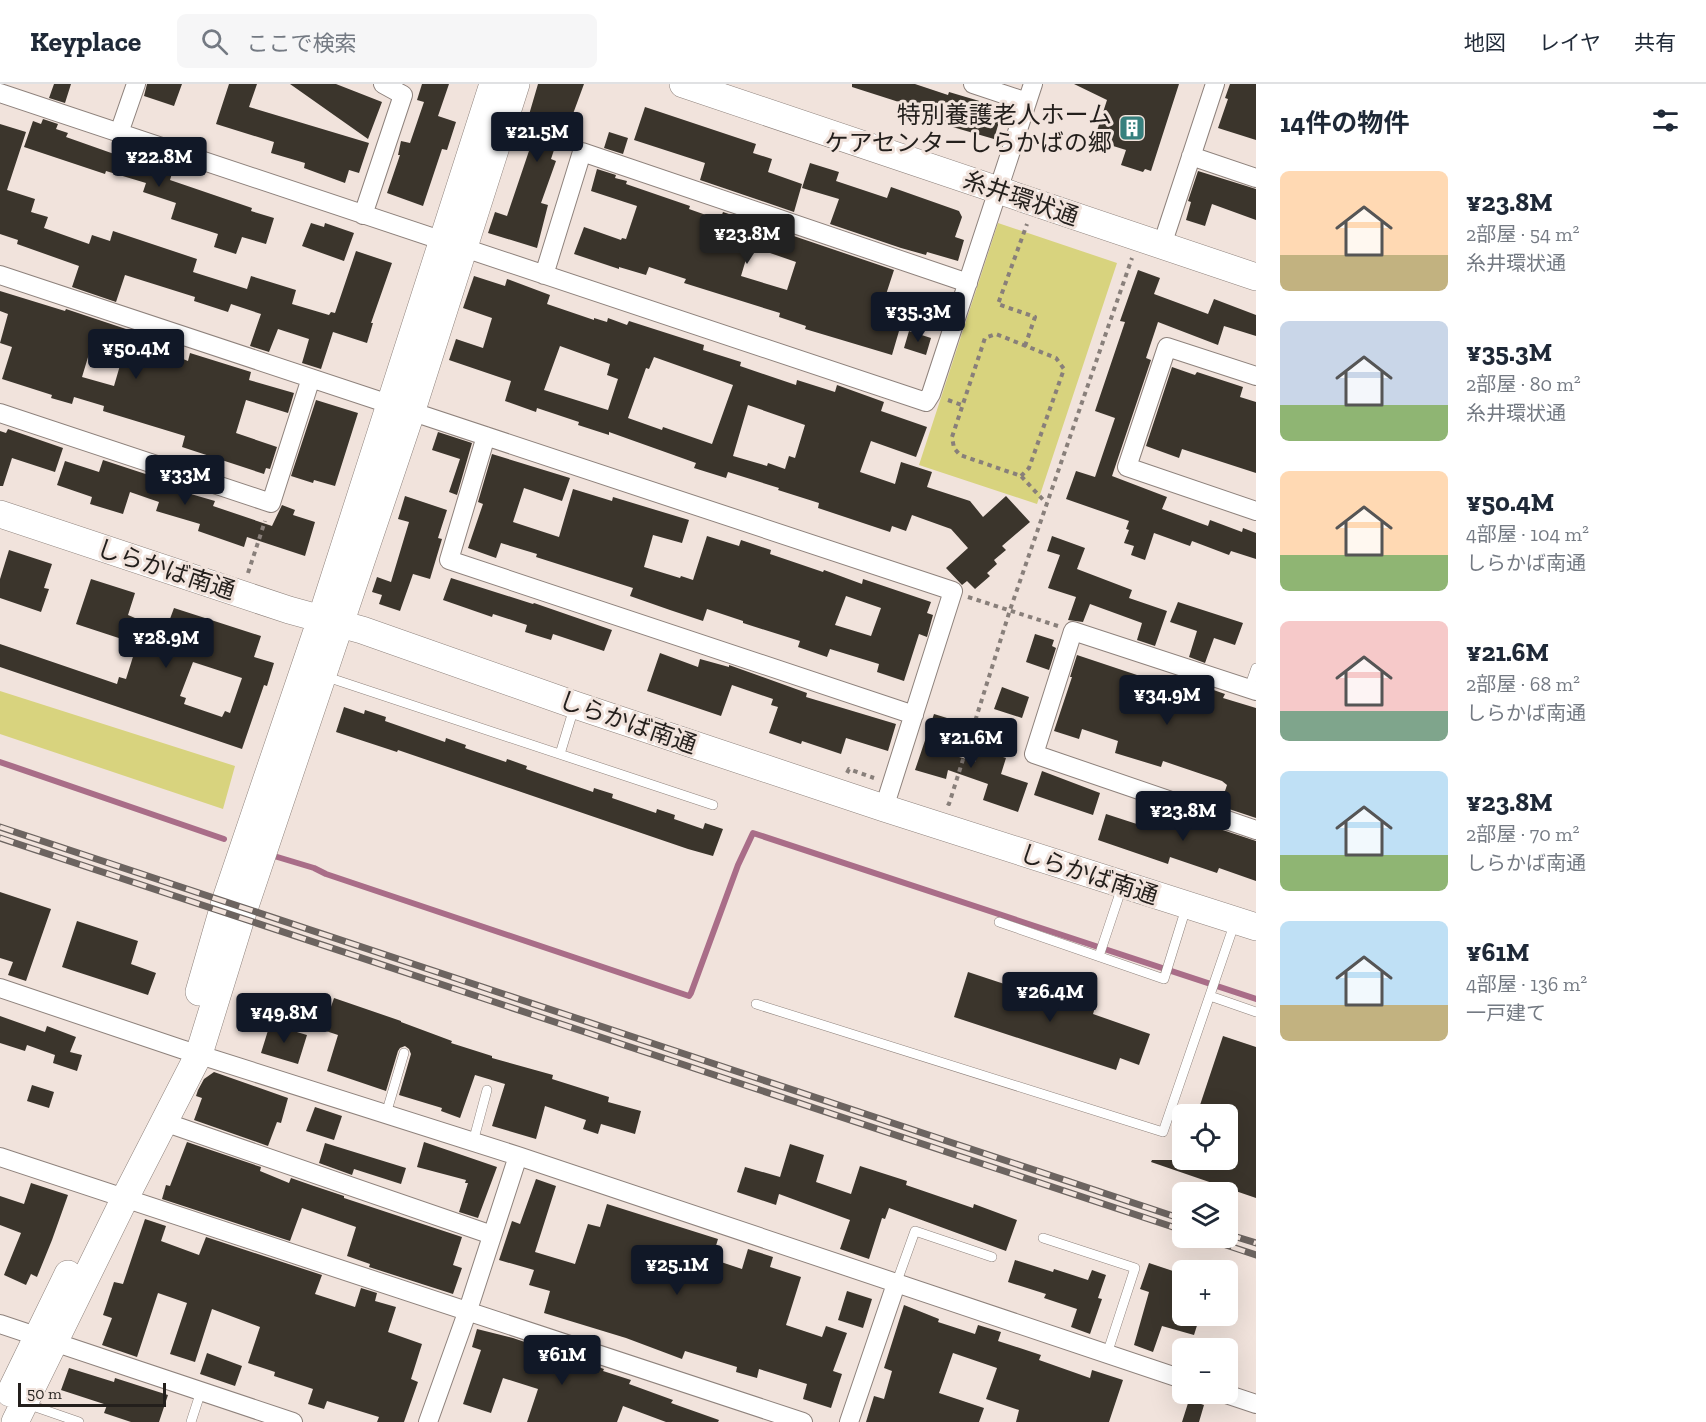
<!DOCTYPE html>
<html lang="ja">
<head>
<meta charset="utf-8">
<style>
  :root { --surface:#fff; --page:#f6f6f7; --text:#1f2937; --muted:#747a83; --line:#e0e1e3; --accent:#111827 }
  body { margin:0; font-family:"Zilla Slab","Noto Sans JP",serif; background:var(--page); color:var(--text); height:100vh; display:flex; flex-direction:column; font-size:22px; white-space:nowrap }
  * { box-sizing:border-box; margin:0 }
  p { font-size:20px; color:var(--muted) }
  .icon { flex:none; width:33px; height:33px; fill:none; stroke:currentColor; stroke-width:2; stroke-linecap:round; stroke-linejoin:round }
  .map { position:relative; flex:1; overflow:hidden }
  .side { display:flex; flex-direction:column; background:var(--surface); width:450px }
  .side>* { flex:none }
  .fabs { position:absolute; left:1172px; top:1020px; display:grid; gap:12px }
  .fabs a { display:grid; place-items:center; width:66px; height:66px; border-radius:9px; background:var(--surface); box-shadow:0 6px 24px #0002; font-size:30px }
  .scale { position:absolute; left:18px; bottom:15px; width:148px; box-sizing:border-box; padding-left:6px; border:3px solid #231f1c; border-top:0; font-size:16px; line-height:21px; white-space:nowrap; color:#231f1c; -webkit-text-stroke:4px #f1e3dc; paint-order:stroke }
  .price { position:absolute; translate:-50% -51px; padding:0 14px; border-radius:6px; background:var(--accent); color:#fff; font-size:20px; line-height:39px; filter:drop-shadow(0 2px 3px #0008) }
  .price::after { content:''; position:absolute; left:50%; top:36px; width:18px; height:14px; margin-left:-9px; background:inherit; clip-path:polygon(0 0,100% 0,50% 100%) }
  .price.current { background:#222; color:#fff }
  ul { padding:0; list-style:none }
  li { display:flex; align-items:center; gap:18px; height:150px; padding:0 24px }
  li span { display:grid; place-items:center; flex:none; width:168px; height:120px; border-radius:9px; color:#555 }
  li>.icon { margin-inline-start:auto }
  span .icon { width:72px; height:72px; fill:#fffc; stroke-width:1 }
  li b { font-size:26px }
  h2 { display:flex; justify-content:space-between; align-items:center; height:72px; padding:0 24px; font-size:26px }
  header { display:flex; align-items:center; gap:36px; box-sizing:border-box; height:84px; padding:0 30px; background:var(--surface); border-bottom:2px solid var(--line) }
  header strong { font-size:28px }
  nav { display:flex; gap:33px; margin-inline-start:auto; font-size:21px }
  .search { width:420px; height:54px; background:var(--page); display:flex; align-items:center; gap:15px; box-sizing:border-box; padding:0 21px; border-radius:9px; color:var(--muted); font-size:22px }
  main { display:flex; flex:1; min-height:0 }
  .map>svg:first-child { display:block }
</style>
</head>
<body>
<header>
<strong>Keyplace</strong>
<div class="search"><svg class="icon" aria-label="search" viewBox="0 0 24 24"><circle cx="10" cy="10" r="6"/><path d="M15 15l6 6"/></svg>ここで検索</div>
<nav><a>地図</a><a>レイヤ</a><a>共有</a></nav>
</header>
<main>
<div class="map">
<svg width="1256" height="1338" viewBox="0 0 1256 1338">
  <rect width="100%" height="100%" fill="#f1e3dc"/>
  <path fill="#d8d37e" d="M998,139l119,40 -80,241 -118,-39z
    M0,607l235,75 -12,43 -223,-75z"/>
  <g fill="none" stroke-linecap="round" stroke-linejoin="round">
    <path stroke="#a96d88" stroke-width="6" d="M0,678l224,77
      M274,772l40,12 12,6 363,122 2,-3 47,-128 15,-32 503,166"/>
  </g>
  <path fill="#3b352c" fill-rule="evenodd" d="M54,0h17l-6,19 -16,-5z
    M147,0h35l-8,22 -30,-10z
    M229,0h28l-8,23 120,36 -10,30 -10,-3 -4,13 -41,-15 1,-5 -34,-10 3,-11 -58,-18z
    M290,0h46l46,18 -14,37z
    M422,0h27l-11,32 18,6 -9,28 -5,-1 -19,57 -36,-13 13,-38h-2l3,-14 9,2 14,-41 -7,-2z
    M538,0h46l-14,38 -6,-2 -13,39 5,2 -15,42 7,2 -11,43 -49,-15 7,-21 12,4 24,-71 -10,-3z
    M852,0h63l33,11 1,-3 54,16 -9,31 -69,-20 2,-8 -75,-24z
    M1074,0h105l-28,87 -6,-2 -2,3 -22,-7 5,-15 -32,-10 13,-40z
    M1230,0h26v56l-38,-12 10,-29 -3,-1z
    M645,23l111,37 -3,9 19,6 -4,13 34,12 -8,28 -94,-32 5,-17 -71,-23z
    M43,35l15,5 -2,5 12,4 -2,4 51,18 1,-2 34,11 1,-4 21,7 -4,13 82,28 -1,3 23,7 -8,26 -24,-7 -6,17 -22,-7 4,-13 -47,-15 5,-16 -33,-11 3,-9 -40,-12 -1,3 -81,-27 9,-26 8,3z
    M0,40l26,8 -19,58 28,9 -4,13 17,5 -4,11 45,16 3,-9 18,6 3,-10 84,28 -4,13 54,17 4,-13 45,14 -4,14 37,11 2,-3 4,1 21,-62 36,12 -21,60h2l-6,20 -34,-11 -12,37 -19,-6 7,-24 -31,-10 -9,23 -19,-6 11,-32 -30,-10 -3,8 -34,-11 1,-4 -70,-22 -9,27 -44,-15 7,-21 -62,-22 1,-4 -18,-6z
    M609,48l19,6 -5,16 -19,-6z
    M810,79l29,9 -3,9 51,17 4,-11 68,24 3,6 -7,20 9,3 -6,21 -31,-9 -1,3 -25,-7 -71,-24 9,-25 -37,-11z
    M597,85l19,6 -1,3 12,3 -1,3 64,22 -1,3 31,11 3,-8 171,58 -18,55 23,6 -7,24 -87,-26 1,-3 -27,-9 1,-4 -96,-30 2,-4 -37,-12 -3,8 -27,-8v2l-45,-15 10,-27 37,13 1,-2 4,1 11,-33 -46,-15zM750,162l46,16 -9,28 -46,-14z
    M1198,87l58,18v31l-44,-16 -7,22 -19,-6 5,-18 -3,-1z
    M311,139l13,4 1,-4 29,10 -10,28 -42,-15z
    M1138,186l22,8 -6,16 54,20 6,-15 42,16v21l-32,-10 -6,19 -60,-23 -12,36 5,2 -39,116 55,21 -5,12 46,17 2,-6 32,12 1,-4 13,5v26l-25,-8 -2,4 -37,-14 -2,5 -36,-13 -9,27 -14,-5 3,-9 -10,-3 5,-13 -3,-1 3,-8 -63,-22 10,-28 19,6 20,-59 -20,-7 30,-89 -5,-1z
    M474,192l31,10 2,-7 43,16 -3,9 47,16v-2l13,4 1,-4 19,7 2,-4 75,24 -1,5 38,12 -1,4 56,19 1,-5 38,12 2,-7 47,17 -3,9 46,16 -11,30 -45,-16 -11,31 35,12 6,-22 31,10 -5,15 43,14 13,16 23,-21 24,26 -28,24 4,4 -12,10 3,4 -10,9 3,3 -15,13 -8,-8 -5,4 -16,-17 22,-20 -17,-19 -39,-14 -6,16 -14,-5 -2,6 -72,-24 1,-5 -41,-13 1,-2 -51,-16 -2,6 -32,-10 2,-5 -87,-31v3l-31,-10 1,-3 -42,-14 -1,4 -31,-11 6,-20 -62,-21 7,-21 27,9 9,-30 -29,-10zM560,262l50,18 -3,11 11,4 -10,31 -64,-20zM654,273l79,28 -21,59 -49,-17 -1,3 -34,-12 18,-50 3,1zM748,321l57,20 -10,33 -6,-2 -4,13 -17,-6 -1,3 -34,-10z
    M0,207l65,20 1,-2 69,23 -2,7 55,22 2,-8 61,19 -2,8 45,13 -6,20 -42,-13 -10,33 41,14 -7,22 -4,-1 -2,6 -82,-27 3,-11 -82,-25 1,-5 -30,-9 -2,7 -21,-6 1,-3 -50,-16 10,-32 -12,-4 8,-29 -8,-3zM92,260l31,11 -9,31 -32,-9z
    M909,247l22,7 -5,17 -22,-7z
    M1172,283l23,8 2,-3 46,15 -3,10 16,5v71l-74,-24 -3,9 -33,-12z
    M316,316l42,13 -23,73 -21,-6 -1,3 -22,-7z
    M8,345l55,19 -8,24 -43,-14 -9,28h-3v-55l6,2z
    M438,348l34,11 -15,52 -8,-3 11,-33 -28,-9z
    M492,370l78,24 -8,23 -38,-13 -11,34 46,15 14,-48 39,12 1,-4 76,23 -7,23 -29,-8 -9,32 36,11 1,-2 12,4 14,-44 32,10 2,-6 30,10 -1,4 53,18 1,-2 38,14 1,-5 68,23 -4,11 6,2 -6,22 -8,-3 -15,47 -27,-9 2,-8 -49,-15 -3,8 -29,-10 2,-6 -57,-18v-2l-36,-12 -4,12 -33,-11 -40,-14 3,-8 -97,-31 1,-3 -36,-11 -5,15 -28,-10 15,-44 -5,-2zM846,512l35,12 -10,28 -36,-11z
    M103,376l76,25 -2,5 38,11 -2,5 59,20 10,-21 13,5 -2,5 22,7 -10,34 -58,-19 -3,10 -46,-16 2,-7 -44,-13 3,-9 -29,-10 -7,22 -33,-10 2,-7 -35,-12 8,-24 34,11z
    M405,412l42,14 -9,28 4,1 -12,40 -17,-5 -13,37 -21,-7 3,-9 -10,-3 5,-15 14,5 18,-60 -11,-3z
    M1052,452l33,12 -8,21 55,21 -3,8 38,13 -12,35 -18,-6 5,-17 -52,-19 -7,18 -15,-2 8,-23 -28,-9 12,-33 -13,-4z
    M9,466l43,14 -8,24 5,1 -8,23 -41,-14v-19z
    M451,494l82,26 1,-1 78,27 -8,21 -51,-17 -2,6 -26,-8 2,-7 -34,-11 -1,3 -49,-17z
    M91,495l44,14 -7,22 7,3 -2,6 31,11 10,-27 87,28 -7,21 20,6 -7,23 -3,-1 -22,64 -242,-82v-23l117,40 2,-7 7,2 11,-35 -61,-20zM193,578l49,16 -12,35 -5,-2 -3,6 -38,-13 2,-6 -6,-2z
    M1178,518l65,21 -8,22 -21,-7 -9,25 -16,-6 8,-26 -27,-9z
    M1035,550l19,6 -2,6 4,2 -7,22 -23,-8z
    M660,569l38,14 2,-8 29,8v-2l78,28 -1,4 90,27 -8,27 -42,-13 -5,16 -39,-13 -1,3 -32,-11 9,-26 -7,-2 2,-6 -41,-14 -11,31 -74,-25z
    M1077,571l93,31 1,-4 9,3 2,-6 43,15 -2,4 33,10v110l-36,-12 7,-21 -5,-4 -59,-20 -2,6 -46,-14 3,-12 -36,-12 -3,10 -25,-8 18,-54h-2z
    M1002,603l27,10 -7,21 -28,-9z
    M344,623l20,7 1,-4 21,7 -1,4 60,21 1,-4 20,7 -1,3 41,14 1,-3 20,7 -1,3 67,23 1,-4 19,6 -1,4 44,15 1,-4 18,6 -1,4 29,10 2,-6 18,6 -10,27 -25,-7 -290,-99 -1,2 -61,-20z
    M934,630l13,4 -10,32 38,12 4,-13 27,9 -5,16 27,9 -10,29 -35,-12 5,-16 -40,-14 -2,9 -31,-9z
    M1042,687l58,22 -7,22 -59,-20z
    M1150,722l106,35v40l-37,-13 -2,5 -47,-16 -2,7 -70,-24 8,-26 37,12z
    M0,808l51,17 -25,72 -18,-6 5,-13 -13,-4z
    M77,837l61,20 -7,23 25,9 -8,22 -86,-28z
    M968,888l109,36 3,-9 16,5 -3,10 57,20 -11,31 -19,-7 -4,12 -162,-53z
    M334,914l67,23v1l51,19 -1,2 41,13v2l61,17 -1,4 57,18 -1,5 33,9 -6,23 -34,-10 -3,10 -15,-5 3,-9 -41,-14 -9,33 -44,-13 13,-42 -30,-9 -15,43 -19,-7 1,-3 -43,-13 12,-41 -2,-5 -4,-3 -5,2 -2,3 -12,40 -59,-20 11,-36 -15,-5z
    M0,932l45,16 2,-6 29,11 -6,15 12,3 -5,16 -24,-8 2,-8 -28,-10 -2,6 -25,-8z
    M270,940l37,11 -9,29 -37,-11z
    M1223,952l33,11v151l-105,-36 1,-2h75v-46h-30z
    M214,988l74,26 -7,25 -4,-1 -9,24 -74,-26 8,-22 -6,-2 2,-6 6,-11z
    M32,1001l22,7 -5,16 -22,-7z
    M315,1023l27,9 -8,24 -28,-9z
    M187,1058l74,25 -1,4 29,12 2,-5 20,7 33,11v2l118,39 -9,28 9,3 -9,26 -84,-27 1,-3 -23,-8 9,-29 -54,-19 -12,33 -128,-42 4,-14 4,1z
    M424,1058l73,25 -19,51 -19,-6 9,-29h-3l1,-3 -49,-13z
    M325,1059l81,25 -5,16 -47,-15 -2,6 -33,-12z
    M790,1060l34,11 -8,27 35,12 9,-28 47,15 -1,4 67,23 1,-4 43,16 -11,31 -117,-43 -4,11 -3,-1 -13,41 -29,-10 10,-29 -71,-26 -3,11 -39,-13 8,-25 35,10z
    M536,1095l20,7 -21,66 40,12 13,-40 12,3 7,-23 111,35 -6,20 30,10 6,-20 25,8 -3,10 31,10 -15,48 36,12 4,-11 21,7 -14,38 9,3 -11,34 -28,-9 4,-15 -48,-15 -2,9 -21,-6 1,-5 -52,-16 -3,8 -56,-21 -82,-25 6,-22 -21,-6 5,-15 -35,-10 13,-39 8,3z
    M31,1099l37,12 -16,45 -15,37 -6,-3 -5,11 -22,-10 17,-42 -21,-8v-29l24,8z
    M145,1135l21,7 -5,15 38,14 7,-18 116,38 -7,19 40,13 6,-19 16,5 -2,8 21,6 -8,25 34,12 -11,35 7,3 -14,40h-27l2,-5 -52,-16 -3,8 -16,-5 5,-15 -39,-13 1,-4 -27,-9 12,-36 -48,-18 -17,53 -25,-8 17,-51 -29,-10 -21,64 -35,-12 10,-27 -9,-3 11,-33 9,2z
    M1015,1176l38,12 1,-3 34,11 4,-10 14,5 -8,23 4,1 -12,35 -19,-7 6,-18 -33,-11 2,-4 -38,-12z
    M1149,1179l33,11v42h18l-6,19 -32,-9 -9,26 -19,-7 15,-53 -9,-3z
    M847,1207l25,8 -9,29 -25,-8z
    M904,1221l35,14 -1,3 37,12 3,-9 23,7 -3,9 43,14 -2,5 51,18 2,-8 31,10 -14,42h-93l3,-12 -33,-11 11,-31 -44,-15 -14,40 45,15 -5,14h-113l8,-26 10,3 8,-28 -8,-3z
    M477,1245l36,9 91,31 -1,2 28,9 -2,4 44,16 -2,3 48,17 -1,2h-52l-43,-16 -6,16h-90l11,-33 -35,-11 -12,35 -28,-9 18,-54 -9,-3z
    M207,1269l35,13 -7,20 -35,-12z
    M69,1284l45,14 1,-4 53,17 -9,27h-28l-27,-9 3,-8 -46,-15z
    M1189,1316l15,5 -5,17h-17z"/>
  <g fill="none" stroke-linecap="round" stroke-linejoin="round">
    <defs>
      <path id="lane" d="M324,592l389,129
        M1249,604l7,-20
        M560,670l14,-46
        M999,838l165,57 22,-71
        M1099,872l23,-69
        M1210,912l46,16
        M756,920l407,128 72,-210
        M386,1030l18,-61
        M473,1058l14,-52
        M1043,1154l92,30 -28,86
        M896,1200l19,-53 77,26
        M27,1320l52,18
        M191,1338l10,-31"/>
      <path id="street" d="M973,0l54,18
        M0,9l926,309 5,-8 102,-310
        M119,49l17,-49
        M1191,72l65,22
        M363,131l40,-120 -20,-11
        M1162,161l53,-161
        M0,191l953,316 -69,217
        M544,191l38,-123 386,131
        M1256,292l-89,-29 -40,120 129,44
        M0,329l271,90 40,-125
        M486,352l-37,124 465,155
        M1256,607l-183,-60 -39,123 222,76
        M0,904l181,61 337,107 664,223
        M164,1038l328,113
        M0,1073l803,265
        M0,1240l293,98
        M1226,1310l30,10
        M428,1338l40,-112 50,-154
        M849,1338l47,-138"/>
      <path id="secondary" d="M683,0l573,193
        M0,430l289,96 73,20 213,75 309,103 372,119
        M199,908l26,-90 96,-283 172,-535
        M10,1309l58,-119
        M15,1338l110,-224 74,-144 42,-136 171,-508 104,-326"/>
    </defs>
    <use href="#lane" stroke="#8e827c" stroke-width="10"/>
    <use href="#street" stroke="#8e827c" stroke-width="20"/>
    <use href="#secondary" stroke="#8e827c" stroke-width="28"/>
    <path stroke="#887f7a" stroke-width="4" stroke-dasharray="4.5 4.5" stroke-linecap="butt" d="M1025,262l10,-29 -37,-13 29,-80
      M948,316l14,5
      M1021,392l8,-8 35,-99 -8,-11 -60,-24 -11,4 -33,99 2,11 6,7 61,21 25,27
      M248,489l17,-52
      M968,513l90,29
      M847,689l2,-4 25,9
      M947,719l2,1 61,-194 122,-352"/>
    <use href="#lane" stroke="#fff" stroke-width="9"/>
    <use href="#street" stroke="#fff" stroke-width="18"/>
    <use href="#secondary" stroke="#fff" stroke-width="27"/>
    <defs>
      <path id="rail" d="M0,743l1182,392
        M0,754l1182,392
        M1227,1150l29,9
        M1205,1154l51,17"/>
    </defs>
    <use href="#rail" stroke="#6c6460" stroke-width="7"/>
    <use href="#rail" stroke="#f1e3dc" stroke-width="4.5" stroke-dasharray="14" stroke-linecap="butt"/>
  </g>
  <defs>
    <symbol id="building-square" viewBox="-11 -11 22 22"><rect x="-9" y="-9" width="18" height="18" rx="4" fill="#37807e" stroke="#f1e3dc"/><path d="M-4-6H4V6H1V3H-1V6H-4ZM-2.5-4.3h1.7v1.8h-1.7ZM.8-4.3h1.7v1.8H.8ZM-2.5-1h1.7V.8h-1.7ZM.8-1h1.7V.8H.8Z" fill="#fff"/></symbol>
  </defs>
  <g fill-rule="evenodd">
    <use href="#building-square" x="1117" y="29" width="30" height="30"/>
  </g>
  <g text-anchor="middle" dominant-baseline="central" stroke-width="6" stroke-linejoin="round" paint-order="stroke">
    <g font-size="24" fill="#231f1c" stroke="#f1e3dc" text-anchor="end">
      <text x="1112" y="30">特別養護老人ホーム<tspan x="1112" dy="28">ケアセンターしらかばの郷</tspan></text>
    </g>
    <g font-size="24" fill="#231f1c" stroke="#f1e3dc">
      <text transform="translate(1021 114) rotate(19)">糸井環状通</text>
      <text transform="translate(166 485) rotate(18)">しらかば南通</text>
      <text transform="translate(628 638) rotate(19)">しらかば南通</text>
      <text transform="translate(1089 790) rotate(18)">しらかば南通</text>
    </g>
  </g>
</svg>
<div class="fabs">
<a><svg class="icon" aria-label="locate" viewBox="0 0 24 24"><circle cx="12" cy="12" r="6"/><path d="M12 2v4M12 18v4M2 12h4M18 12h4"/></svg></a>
<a><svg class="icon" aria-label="layers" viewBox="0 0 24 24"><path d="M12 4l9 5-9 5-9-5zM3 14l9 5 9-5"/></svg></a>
<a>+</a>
<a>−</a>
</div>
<div class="scale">50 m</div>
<b class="price" style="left:537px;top:79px">¥21.5M</b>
<b class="price" style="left:159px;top:104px">¥22.8M</b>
<b class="price current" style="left:747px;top:181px">¥23.8M</b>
<b class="price" style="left:918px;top:259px">¥35.3M</b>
<b class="price" style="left:136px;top:296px">¥50.4M</b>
<b class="price" style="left:185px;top:422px">¥33M</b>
<b class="price" style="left:166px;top:585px">¥28.9M</b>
<b class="price" style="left:1167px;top:642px">¥34.9M</b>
<b class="price" style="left:971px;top:685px">¥21.6M</b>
<b class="price" style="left:1183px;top:758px">¥23.8M</b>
<b class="price" style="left:1050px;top:939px">¥26.4M</b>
<b class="price" style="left:284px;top:960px">¥49.8M</b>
<b class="price" style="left:677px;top:1212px">¥25.1M</b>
<b class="price" style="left:562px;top:1302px">¥61M</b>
</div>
<section class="side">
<h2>14件の物件<svg class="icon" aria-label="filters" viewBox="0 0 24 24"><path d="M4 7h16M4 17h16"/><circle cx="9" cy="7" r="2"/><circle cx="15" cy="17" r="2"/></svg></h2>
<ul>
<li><span style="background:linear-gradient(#ffd9b3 70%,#c2b280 0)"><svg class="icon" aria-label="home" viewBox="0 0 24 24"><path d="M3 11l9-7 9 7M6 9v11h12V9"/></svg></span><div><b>¥23.8M</b><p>2部屋 · 54 m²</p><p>糸井環状通</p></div></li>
<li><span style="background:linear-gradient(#c9d6e8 70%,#8fb573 0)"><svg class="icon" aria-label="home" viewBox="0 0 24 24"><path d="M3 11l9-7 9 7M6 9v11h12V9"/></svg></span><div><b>¥35.3M</b><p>2部屋 · 80 m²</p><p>糸井環状通</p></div></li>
<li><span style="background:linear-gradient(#ffd9b3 70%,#8fb573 0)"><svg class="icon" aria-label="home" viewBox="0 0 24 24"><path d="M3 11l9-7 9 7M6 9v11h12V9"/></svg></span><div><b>¥50.4M</b><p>4部屋 · 104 m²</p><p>しらかば南通</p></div></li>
<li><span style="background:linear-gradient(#f6c9c9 75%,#7fa58c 0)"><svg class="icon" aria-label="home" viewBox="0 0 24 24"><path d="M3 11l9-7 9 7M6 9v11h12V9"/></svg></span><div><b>¥21.6M</b><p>2部屋 · 68 m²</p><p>しらかば南通</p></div></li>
<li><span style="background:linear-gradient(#bfe0f5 70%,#8fb573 0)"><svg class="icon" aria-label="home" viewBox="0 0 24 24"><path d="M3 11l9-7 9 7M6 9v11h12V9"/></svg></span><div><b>¥23.8M</b><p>2部屋 · 70 m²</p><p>しらかば南通</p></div></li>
<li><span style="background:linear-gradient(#bfe0f5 70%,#c2b280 0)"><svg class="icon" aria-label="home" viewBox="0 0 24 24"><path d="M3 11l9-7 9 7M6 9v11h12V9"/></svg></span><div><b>¥61M</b><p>4部屋 · 136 m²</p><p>一戸建て</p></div></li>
</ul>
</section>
</main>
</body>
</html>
